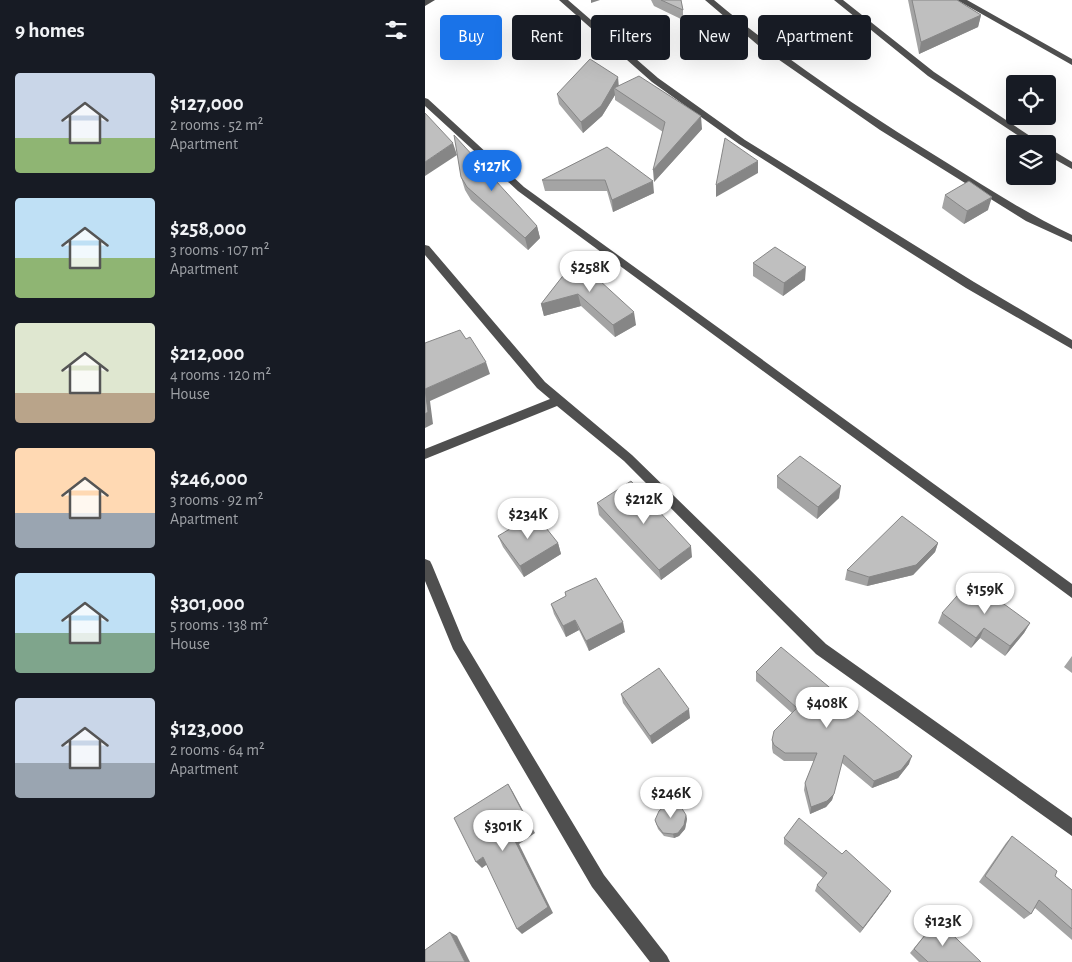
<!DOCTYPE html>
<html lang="en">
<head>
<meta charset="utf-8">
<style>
  :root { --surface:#171b24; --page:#242831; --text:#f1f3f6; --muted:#9ea1a6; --accent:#1a73e8 }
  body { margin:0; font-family:"Alegreya Sans",sans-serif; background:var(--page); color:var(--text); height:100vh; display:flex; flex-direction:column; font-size:19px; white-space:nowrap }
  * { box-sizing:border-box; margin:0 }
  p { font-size:16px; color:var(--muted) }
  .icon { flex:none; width:28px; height:28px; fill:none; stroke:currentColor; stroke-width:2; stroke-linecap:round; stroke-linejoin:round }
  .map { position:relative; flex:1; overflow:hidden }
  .side { display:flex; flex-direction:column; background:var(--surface); width:425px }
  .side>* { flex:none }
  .banner { position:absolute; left:15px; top:15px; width:475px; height:45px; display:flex; gap:10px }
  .controls { position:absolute; left:581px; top:75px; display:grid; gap:10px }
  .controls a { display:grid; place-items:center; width:50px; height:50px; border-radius:5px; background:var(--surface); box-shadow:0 5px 20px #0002; font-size:25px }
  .price { position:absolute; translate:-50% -42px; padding:0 11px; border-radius:18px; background:#fff; color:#222; font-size:16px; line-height:32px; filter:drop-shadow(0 1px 2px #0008) }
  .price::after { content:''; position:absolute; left:50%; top:30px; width:15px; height:11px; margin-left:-8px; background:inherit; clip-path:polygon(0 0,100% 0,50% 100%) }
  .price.active { background:var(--accent); color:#fff }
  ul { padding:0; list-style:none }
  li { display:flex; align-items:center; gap:15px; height:125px; padding:0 15px }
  li span { display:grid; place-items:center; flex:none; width:140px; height:100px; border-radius:5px; color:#555 }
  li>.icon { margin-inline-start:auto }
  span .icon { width:60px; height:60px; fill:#fffc; stroke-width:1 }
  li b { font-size:21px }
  h2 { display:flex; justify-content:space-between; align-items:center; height:60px; padding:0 15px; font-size:21px }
  .pill { padding:0 18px; border-radius:5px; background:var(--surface); box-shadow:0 5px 20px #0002; font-size:18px; line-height:45px }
  .pill.active { background:var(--accent); color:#fff }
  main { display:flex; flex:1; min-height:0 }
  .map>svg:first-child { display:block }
</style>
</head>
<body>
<main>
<section class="side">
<h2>9 homes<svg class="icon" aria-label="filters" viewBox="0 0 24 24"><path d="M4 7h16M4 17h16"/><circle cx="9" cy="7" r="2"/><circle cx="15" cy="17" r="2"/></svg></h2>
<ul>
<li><span style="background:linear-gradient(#c9d6e8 65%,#8fb573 0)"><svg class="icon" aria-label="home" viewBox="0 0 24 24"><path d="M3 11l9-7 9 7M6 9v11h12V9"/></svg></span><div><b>$127,000</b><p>2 rooms · 52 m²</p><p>Apartment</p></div></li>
<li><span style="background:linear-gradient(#bfe0f5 60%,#8fb573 0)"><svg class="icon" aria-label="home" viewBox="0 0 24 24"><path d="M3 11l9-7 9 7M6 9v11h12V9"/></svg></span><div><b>$258,000</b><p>3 rooms · 107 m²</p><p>Apartment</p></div></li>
<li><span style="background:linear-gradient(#dfe7d0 70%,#b9a48a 0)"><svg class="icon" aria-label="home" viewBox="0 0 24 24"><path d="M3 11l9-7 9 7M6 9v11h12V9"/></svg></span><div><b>$212,000</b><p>4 rooms · 120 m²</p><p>House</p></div></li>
<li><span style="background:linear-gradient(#ffd9b3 65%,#9aa5b1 0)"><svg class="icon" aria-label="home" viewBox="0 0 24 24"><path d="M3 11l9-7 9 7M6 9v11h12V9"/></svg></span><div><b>$246,000</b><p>3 rooms · 92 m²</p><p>Apartment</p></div></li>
<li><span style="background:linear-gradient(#bfe0f5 60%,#7fa58c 0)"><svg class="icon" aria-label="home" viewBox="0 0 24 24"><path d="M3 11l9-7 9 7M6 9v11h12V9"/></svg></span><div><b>$301,000</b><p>5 rooms · 138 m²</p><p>House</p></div></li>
<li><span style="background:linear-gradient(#c9d6e8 65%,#9aa5b1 0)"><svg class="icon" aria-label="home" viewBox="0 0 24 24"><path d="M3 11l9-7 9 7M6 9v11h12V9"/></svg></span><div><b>$123,000</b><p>2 rooms · 64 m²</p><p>Apartment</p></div></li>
</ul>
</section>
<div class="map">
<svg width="647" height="962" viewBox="0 0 647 962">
  <rect width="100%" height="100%" fill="#fff"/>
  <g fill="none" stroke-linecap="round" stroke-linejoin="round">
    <path fill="#4f4f4f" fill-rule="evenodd" d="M0,0h10l-10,6z
      M134,0h9l90,78 87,62 229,142 98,58v9l-106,-61 -227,-144 -87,-62z
      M280,0h9c72,60 150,112 230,161 42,26 83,53 128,74v7l-46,-21 -146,-91 -121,-84z
      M409,0h9l91,72 108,72h-11l-103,-68z
      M532,0h10l105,59v6z
      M0,98l3,1 96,88 548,397v14l-554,-407 -93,-85z
      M622,147l25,15v7l-25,-14z
      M0,245l4,1 116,136 87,73 194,189 246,174v18l-256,-182 -192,-193 -67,-55 -132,53v-10l125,-50 -13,-11 -112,-133z
      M0,559l5,2 2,4 31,75 141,235 63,81 3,6h-20l-58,-75 -139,-238 -28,-68z"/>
  </g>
  <path fill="#a4a4a4" d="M226,0h30l2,10v10l-29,-14z
    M483,0h49l24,15 -3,12 -59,27z
    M194,85l83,44 -48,53 9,-50 -48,-32v-5l-13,21 -19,17 -24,-29 -2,-10z
    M182,147l47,46 -41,19 -6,-21h-62l-3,-11z
    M36,177l76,49 3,12 -12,12 -57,-50 -6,-10z
    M520,195l43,15 -24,14 -22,-16z
    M151,259l60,66 -21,12 -34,-31 -37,10 -3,-12z
    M328,263l52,17 -22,16 -30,-20z
    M352,476l62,22 -22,21 -40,-31z
    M172,503l95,54 -31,23 -62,-65z
    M73,536l60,7 3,11 -37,23 -21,-30z
    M513,543l-3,9 -22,23 -46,11 -22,-6 2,-10z
    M126,604l74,28 -36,19 -10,-21 -13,7 -12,-23z
    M517,613l88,10 -6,10 -19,23 -25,-18 -9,10 -33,-25z
    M647,656v17l-8,-6z
    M331,672l153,92 -11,14 -26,10 -30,-25 -10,37 -6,7 -16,7 -6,-24 1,-7 9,-22h-30l-11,-8 -1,-5v-8l20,-27 -36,-32z
    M196,694l69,24 -38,26 -29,-41z
    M261,815l1,4 -2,10 -6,7 -5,2 -10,-2 -6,-7 -3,-9z
    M587,836l43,40 17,14v50l-37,-32 -4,6 -7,5 -45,-37 27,-39z
    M359,838l104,58 -28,37 -45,-42 2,-6 6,-7 -39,-34z
    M508,925l48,37h-62l-9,-9z"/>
  <path fill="#868686" d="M166,0h9l-9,3z
    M556,15l-3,12 -59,27 2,-12z
    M193,77l1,11h-5l1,7 -13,21 -19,17 -2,-11z
    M276,116l1,13 -48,53 -1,-12z
    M28,143l4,12 -32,21v-14z
    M333,161v12l-42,24v-12z
    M228,181l1,12 -41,19 -1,-12z
    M567,197l-4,13 -24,14 3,-13z
    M112,226l3,12 -12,12 -3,-12z
    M381,267l-1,13 -22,16 1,-13z
    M153,294l3,12 -37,10 -3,-12z
    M209,312l2,13 -21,12 -2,-12z
    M61,362l4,12 -60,27 3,23 -8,4v-39z
    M416,486l-2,12 -22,21 1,-12z
    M133,543l3,11 -37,23 -4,-11z
    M513,543l-3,9 -22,23 -46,11 2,-9z
    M266,546l1,11 -31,23 -2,-10z
    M150,620l4,10 -13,7 -3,-11z
    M198,622l2,10 -36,19 -3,-10z
    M605,623l-6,10 -19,23 5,-10z
    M559,628l-4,10 -9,10 5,-10z
    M264,709l1,9 -38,26 -2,-8z
    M487,756l-3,8 -11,14 -26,10 2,-7z
    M83,784l5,8 22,41 -16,11 34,69 -31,21 -5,-5 -4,-92z
    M409,794l-2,6 -6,7 -16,7 1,-7z
    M261,815l1,4 -2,10 -6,7 -5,2 -1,-4z
    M58,857l6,6 -7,5 -6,-6z
    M466,891l-3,5 -28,37 3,-5z
    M25,932l7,4 13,26h-5z"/>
  <path fill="#bfbfbf" stroke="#868686" d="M236,0h20l2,10z
    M487,0h45l24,15 -60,27z
    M165,59l28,18 -17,29 -20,16 -24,-28z
    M214,76l62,40 -48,54 12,-48 -51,-34z
    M0,113l28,30 -28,19z
    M29,135l83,91 -12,12 -58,-51 -6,-10z
    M300,138l33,23 -42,24z
    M182,147l46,34 -41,19 -7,-20h-63z
    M544,181l23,16 -25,14 -22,-16z
    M350,247l31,20 -22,16 -31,-20z
    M151,259l58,53 -21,13 -35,-31 -37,10z
    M35,330l6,9 4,-2 16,25 -61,27 3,23 -3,2v-71z
    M375,456l41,30 -23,21 -41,-31z
    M206,481l60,65 -32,24 -62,-67z
    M110,514l23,29 -38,23 -22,-30z
    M477,516l36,27 -22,22 -47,12 -22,-7z
    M171,578l27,44 -37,19 -11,-21 -12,6 -12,-22 15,-8 -1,-4z
    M546,580l59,43 -20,23 -26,-18 -8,10 -34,-25z
    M356,647l131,109 -11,14 -27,11 -30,-26 -10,39 -7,7 -16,6 -6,-24 12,-30h-32l-11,-8 -2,-5 2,-9 23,-23 -41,-36z
    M234,668l30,41 -39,27 -29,-42z
    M83,784l22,42 -17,11 35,70 -31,22 -34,-72 -7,5 -22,-44z
    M242,804h10l4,3 5,8 -2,10 -6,8 -5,1 -10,-1 -6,-8 -2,-5 4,-9z
    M374,818l43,36 4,-4 45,41 -28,37 -46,-43 10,-12 -43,-35z
    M587,836l45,35 -2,5 17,14v39l-33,-29 -8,14 -46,-38z
    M512,920l44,42h-53l-14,-13z
    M25,932l15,30h-40v-12z"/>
</svg>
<div class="controls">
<a><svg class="icon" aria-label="locate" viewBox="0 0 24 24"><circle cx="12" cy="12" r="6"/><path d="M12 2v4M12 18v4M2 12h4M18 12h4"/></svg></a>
<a><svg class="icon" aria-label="layers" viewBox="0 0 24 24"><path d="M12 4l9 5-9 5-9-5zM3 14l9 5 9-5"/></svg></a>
</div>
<b class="price active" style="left:67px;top:192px">$127K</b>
<b class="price" style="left:165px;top:293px">$258K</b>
<b class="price" style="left:219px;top:525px">$212K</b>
<b class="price" style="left:103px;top:540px">$234K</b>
<b class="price" style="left:560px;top:615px">$159K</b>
<b class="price" style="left:402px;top:729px">$408K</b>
<b class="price" style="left:246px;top:819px">$246K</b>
<b class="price" style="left:78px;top:852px">$301K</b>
<b class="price" style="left:518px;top:947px">$123K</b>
<div class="banner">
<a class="pill active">Buy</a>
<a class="pill">Rent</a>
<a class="pill">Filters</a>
<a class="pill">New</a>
<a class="pill">Apartment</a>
</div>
</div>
</main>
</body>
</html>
